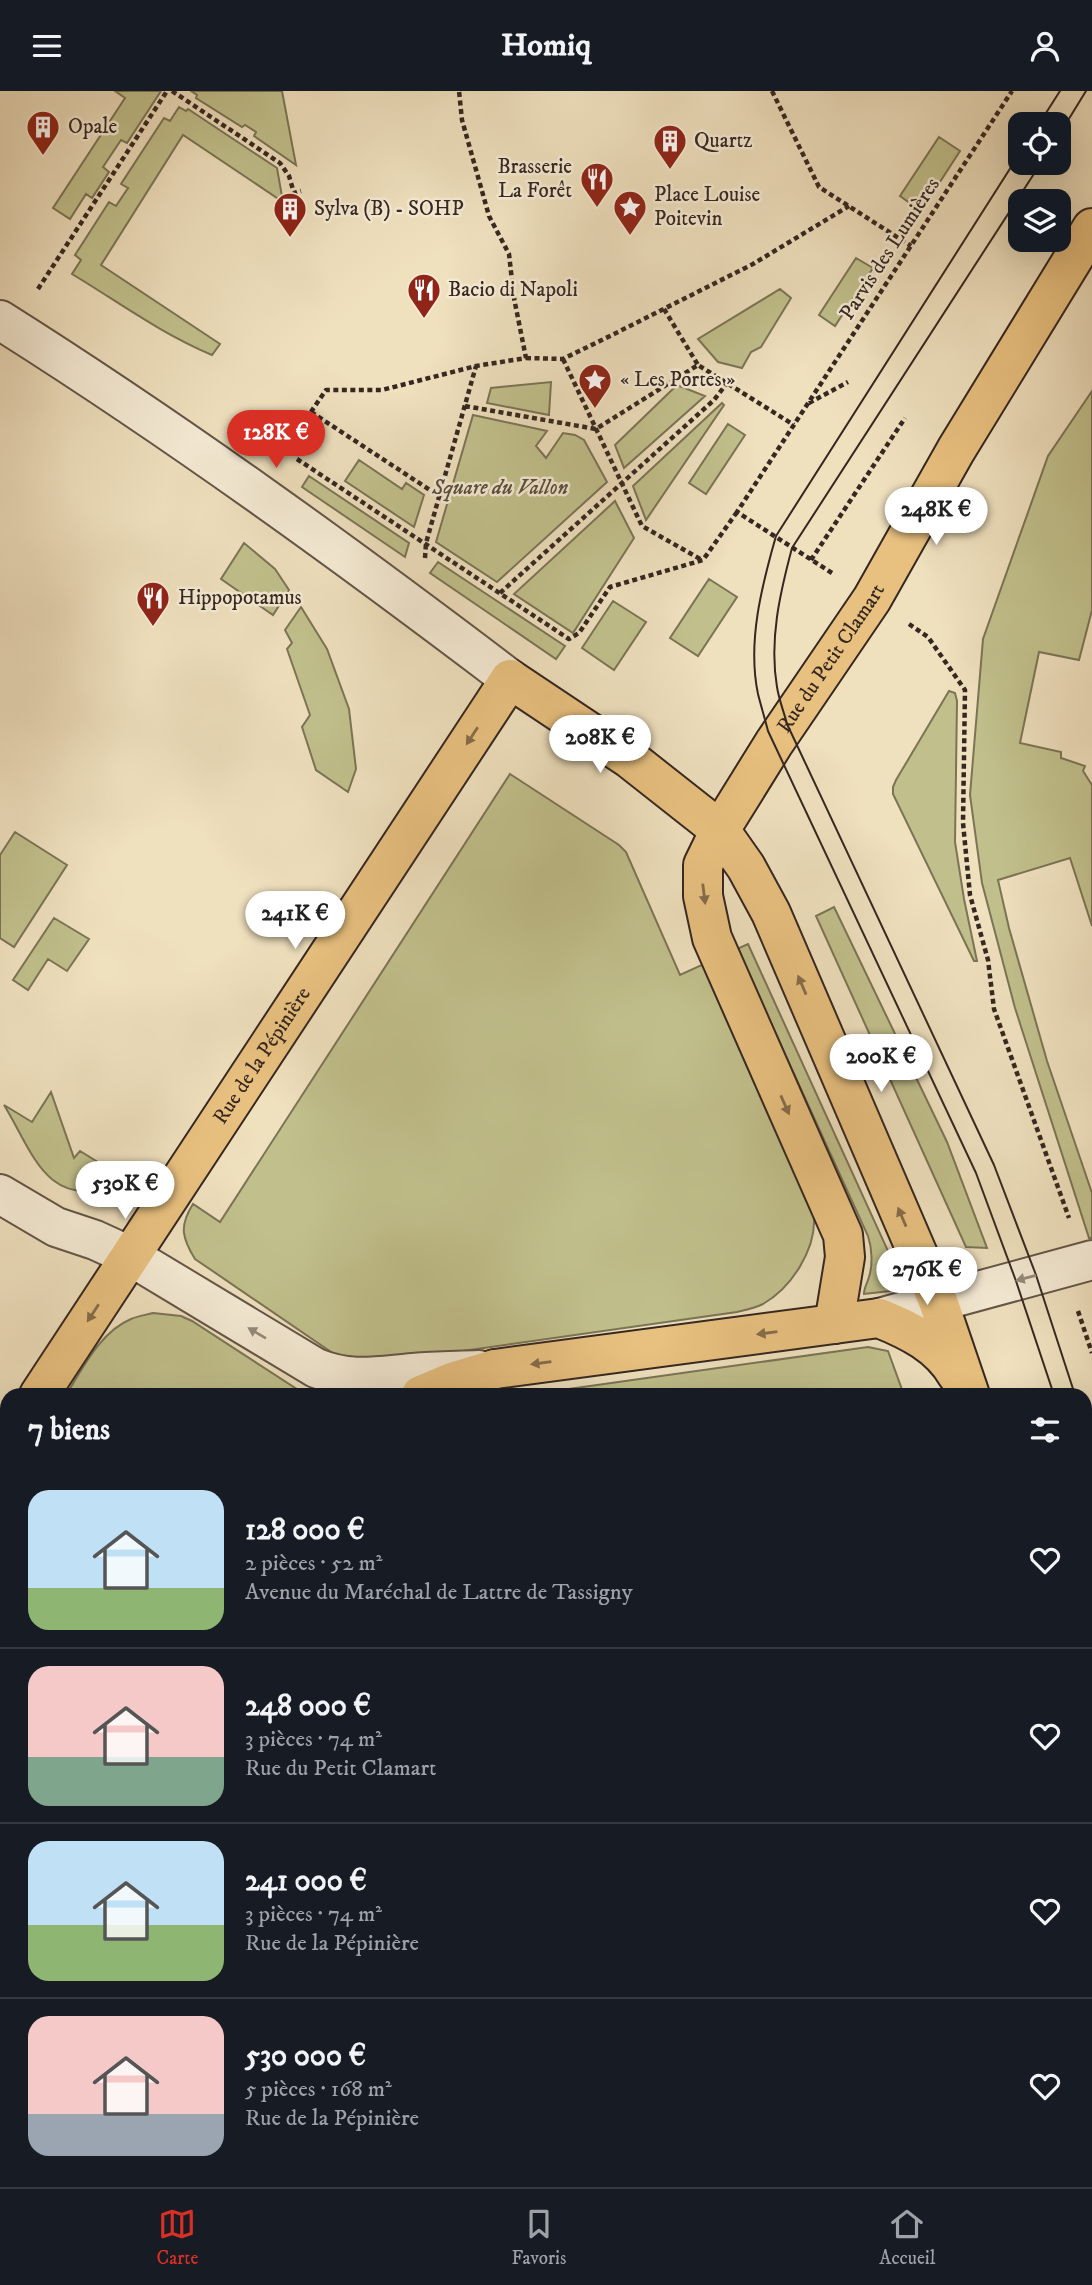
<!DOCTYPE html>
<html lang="fr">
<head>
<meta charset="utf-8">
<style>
  :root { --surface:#171b24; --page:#20242c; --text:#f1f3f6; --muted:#9ea1a6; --line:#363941; --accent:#d93025 }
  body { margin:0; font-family:"IM FELL DW Pica",serif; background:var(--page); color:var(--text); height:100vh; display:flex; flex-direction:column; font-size:26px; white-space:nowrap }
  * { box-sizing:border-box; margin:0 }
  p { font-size:23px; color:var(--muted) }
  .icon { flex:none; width:38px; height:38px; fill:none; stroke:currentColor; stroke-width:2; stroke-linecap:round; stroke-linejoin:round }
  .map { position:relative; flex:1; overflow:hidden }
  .drawer { position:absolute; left:0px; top:1297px; width:1092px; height:800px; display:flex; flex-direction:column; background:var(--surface); border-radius:21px 21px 0 0; box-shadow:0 7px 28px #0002 }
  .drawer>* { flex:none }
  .fabs { position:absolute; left:1008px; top:21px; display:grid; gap:14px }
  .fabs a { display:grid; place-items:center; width:63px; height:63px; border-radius:14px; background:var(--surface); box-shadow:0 7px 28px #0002; font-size:35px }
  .price { position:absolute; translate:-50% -60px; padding:0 16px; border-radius:24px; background:#fff; color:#222; font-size:23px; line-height:46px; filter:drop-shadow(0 2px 4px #0008) }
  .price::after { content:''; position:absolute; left:50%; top:42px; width:21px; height:16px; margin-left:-10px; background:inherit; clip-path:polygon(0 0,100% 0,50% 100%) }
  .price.current { background:var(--accent); color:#fff }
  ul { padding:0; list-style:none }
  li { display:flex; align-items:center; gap:21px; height:175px; padding:0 28px }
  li+li { border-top:2px solid var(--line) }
  li span { display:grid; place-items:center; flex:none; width:196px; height:140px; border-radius:21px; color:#555 }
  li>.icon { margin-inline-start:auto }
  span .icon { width:84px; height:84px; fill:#fffc; stroke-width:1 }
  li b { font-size:30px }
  h2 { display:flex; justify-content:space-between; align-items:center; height:84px; padding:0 28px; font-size:30px }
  header { display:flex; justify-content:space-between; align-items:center; height:91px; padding:0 28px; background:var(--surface); font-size:32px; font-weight:700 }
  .tabs { display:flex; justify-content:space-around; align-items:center; height:98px; border-top:2px solid var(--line); background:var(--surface); font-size:19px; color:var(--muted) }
  .tabs a { display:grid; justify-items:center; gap:4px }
  .tabs .current { color:var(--accent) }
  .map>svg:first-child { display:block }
</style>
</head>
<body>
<header><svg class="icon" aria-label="menu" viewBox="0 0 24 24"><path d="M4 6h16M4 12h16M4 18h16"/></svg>Homiq<svg class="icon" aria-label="person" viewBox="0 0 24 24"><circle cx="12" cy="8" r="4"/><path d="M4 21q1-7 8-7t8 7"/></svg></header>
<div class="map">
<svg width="1092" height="2096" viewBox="0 0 1092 2096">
  <rect width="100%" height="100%" fill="#efe0be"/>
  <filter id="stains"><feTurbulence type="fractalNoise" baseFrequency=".00286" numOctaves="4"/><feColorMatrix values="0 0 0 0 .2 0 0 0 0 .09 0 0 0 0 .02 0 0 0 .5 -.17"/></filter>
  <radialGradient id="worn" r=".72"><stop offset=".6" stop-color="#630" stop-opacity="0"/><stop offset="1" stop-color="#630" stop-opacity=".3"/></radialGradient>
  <path fill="#c1c08c" stroke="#7b7456" stroke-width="2" d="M115,0h46l-34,52 -6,-3 -18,27 6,5 -17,26 -6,-4 -16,25 -17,-11 72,-110z
    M191,0h91l14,74 -42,-29 2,-4 -11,-7 -3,2 -46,-29 1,-3z
    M179,16l7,4 2,-2 89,59 6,34 -100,-67 -82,130 119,79 -8,11c-52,-22 -92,-52 -140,-81l9,-14 -6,-5 34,-53 7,4 12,-18 -7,-4 43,-66 6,3z
    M939,46l21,14 -39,60 -21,-15z
    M856,167l17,10 -38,58 -16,-11z
    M780,198l11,9 -30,49 -10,5 -9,16 -24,-6 -20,-23z
    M551,291l-2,33 -62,-12 4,-15z
    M677,294l28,11 -81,72 -9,-23z
    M1092,300v219l-13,50 -40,-8 -19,91 41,9v6l24,8 -2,5 9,14v141l-22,-68 -72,22 11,48 38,133 45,132v45h-3l-74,-230 -33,-125 -12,-88 13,-156 65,-183z
    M722,312l2,2 -78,115 -13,-34z
    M473,324l74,16 -11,15 10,12 17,-25 12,2 9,5 23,42 -110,100 -61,-40z
    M728,333l17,11 -39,59 -17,-11z
    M359,369l43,29 4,-6 18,12 -10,32 -69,-46z
    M309,385l100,67 -4,14 -103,-70z
    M615,410l19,37 -61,95 -59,-39z
    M244,452l31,26 14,21 -16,25 -52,-36z
    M438,471l127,84 -9,13 -126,-86z
    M709,488l28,18 -39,59 -28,-18z
    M613,510l33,21 -32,48 -32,-22z
    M301,516l26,42 22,60 7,60 -8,23 -32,-22 -14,-43 8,-12 -23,-66 5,-6 -7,-13z
    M949,600l6,2 2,8 -2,141 9,57 13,62h-3l-81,-167v-7l3,-7z
    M510,683l109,71 7,7 54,123 26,-12 104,233c1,7 4,14 4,21 2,33 -23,71 -51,87 -8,4 -18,6 -26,8l-352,50 -48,-6 -142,-97c-13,-21 -16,-33 -2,-55l27,18z
    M15,741l52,33 -53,82 -14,-9v-83z
    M834,816l113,235 40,106 -21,-1 -150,-331z
    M54,827l35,21 -22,32 -19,-12 -20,31 -15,-10z
    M748,853l150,329v10l-7,8 -27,3c0,-6 3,-10 5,-17 4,-12 3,-29 -1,-41l-131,-287z
    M51,1001l23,66 6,-7 42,26 -8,10c-69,21 -81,-35 -110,-82l28,17z
    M153,1222l28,3 11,5 114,74h-240c17,-27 34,-63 65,-76 7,-3 15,-4 22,-6z
    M868,1256l20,4 16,44h-378z
    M7,1395v108l-7,3v-101z
    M7,1589v501h73l-2,6h-78v-504z
    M1085,1822l7,20v254h-450l7,-6h436z
    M144,2090h197l-7,6h-192z"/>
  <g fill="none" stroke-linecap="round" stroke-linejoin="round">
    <defs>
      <path id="minor" d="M0,229c176,111 344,233 510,359
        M0,1103l56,33 39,13 35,16 186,112c35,14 60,8 97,5 22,-2 44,-2 66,-3
        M879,1227l213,-58"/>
      <g id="major">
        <path id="s1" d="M834,1233l11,-67 -2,-22 -131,-297 -9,-42v-31l17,-35 54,-87 98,-144 84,-149 136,-222"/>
        <path d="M495,1278l384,-51c30,12 61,27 78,57"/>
        <path id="s2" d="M39,1304l471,-716 120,80 90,71 26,37 25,46 167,388 32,94"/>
        <path d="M0,1363l7,-11"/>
        <path d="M1085,1662l7,21"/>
      </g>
      <path id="highway" d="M421,1304l31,-13 43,-13
        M1085,1363l7,-3
        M1085,1531l7,-5
        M0,1558l7,-3
        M1085,1648l7,-6
        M109,2096l3,-6
        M403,2096l8,-6
        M545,2096l7,-6"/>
    </defs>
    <use href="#minor" stroke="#645548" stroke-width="42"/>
    <use href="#major" stroke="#352721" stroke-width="42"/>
    <use href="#highway" stroke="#352721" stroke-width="42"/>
    <path stroke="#352721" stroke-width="4.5" stroke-dasharray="5 3.5" stroke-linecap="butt" d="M172,0l108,72 9,13 5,17 7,-2
      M772,0l47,96 92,59
      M38,198l129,-198
      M664,218l34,56
      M526,267l37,1 51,-25 139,-70 96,-58
      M563,268l79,167 60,34
      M809,312l39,-21
      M465,315l131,23 102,-64 96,60
      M311,321l128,84
      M282,363l44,-64h56l94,-24 50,-8 -12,-60 -5,-44 -20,-38 -27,-96 -3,-29
      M297,368l272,180 10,-6 31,-46 93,-27 34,-48
      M425,467l1,-15 50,-177
      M811,469l94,-142
      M832,482l-95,-61 275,-421
      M500,502l214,-193 13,-17
      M909,533l19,13 37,53 -2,133 7,72 18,65 6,49 75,209
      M1078,1220l14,42"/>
    <use href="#minor" stroke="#f5ebd5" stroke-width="38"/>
    <use href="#major" stroke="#e8c07f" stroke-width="38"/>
    <use href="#highway" stroke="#e8c07f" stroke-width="38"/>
    <path stroke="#352721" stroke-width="2" d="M1039,33l21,-33
      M1059,44l27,-44
      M1020,62l-244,383c-14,49 -29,106 -18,158 3,12 7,25 10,37l208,442 40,108 38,114
      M1041,72l-249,385c-12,45 -23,92 -15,139 2,13 7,25 10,37l207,441 42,110 39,120
      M1085,1334l7,22
      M1085,1399l7,22"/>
  </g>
  <defs><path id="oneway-solid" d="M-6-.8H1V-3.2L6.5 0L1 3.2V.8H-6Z" transform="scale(1.75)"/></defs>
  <g fill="#866c4b">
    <use href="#oneway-solid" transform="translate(472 645) rotate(123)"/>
    <use href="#oneway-solid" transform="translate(704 803) rotate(83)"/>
    <use href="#oneway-solid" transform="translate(802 894) rotate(-113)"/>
    <use href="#oneway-solid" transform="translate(785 1014) rotate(66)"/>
    <use href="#oneway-solid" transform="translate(902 1126) rotate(-113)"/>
    <use href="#oneway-solid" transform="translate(93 1222) rotate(123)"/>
    <use href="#oneway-solid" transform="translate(767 1242) rotate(172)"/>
    <use href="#oneway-solid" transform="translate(541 1272) rotate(172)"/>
  </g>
  <g fill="#95897b">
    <use href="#oneway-solid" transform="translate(1026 1187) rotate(165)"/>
    <use href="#oneway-solid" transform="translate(257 1242) rotate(-149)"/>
  </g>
  <defs>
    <symbol id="building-pin" viewBox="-11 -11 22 30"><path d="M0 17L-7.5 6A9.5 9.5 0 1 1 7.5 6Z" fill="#8f2418" stroke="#f5ebd5"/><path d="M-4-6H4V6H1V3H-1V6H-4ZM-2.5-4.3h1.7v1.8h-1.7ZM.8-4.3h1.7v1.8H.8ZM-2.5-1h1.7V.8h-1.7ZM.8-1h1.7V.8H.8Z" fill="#fff"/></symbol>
    <symbol id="restaurant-pin" viewBox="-11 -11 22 30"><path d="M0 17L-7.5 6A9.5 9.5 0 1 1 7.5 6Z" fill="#8f2418" stroke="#f5ebd5"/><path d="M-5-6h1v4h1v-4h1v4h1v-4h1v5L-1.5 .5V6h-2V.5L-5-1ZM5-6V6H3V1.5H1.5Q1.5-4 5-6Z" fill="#fff"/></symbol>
    <symbol id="sight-pin" viewBox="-11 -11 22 30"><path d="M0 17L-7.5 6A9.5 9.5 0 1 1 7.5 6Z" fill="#8f2418" stroke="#f5ebd5"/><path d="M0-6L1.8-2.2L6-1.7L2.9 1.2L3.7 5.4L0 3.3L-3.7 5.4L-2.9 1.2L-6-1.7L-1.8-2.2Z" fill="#fff"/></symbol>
  </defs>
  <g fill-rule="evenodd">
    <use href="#building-pin" x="24" y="17" width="38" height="52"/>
    <use href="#building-pin" x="651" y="31" width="38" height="52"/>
    <use href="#restaurant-pin" x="578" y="69" width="38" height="52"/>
    <use href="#sight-pin" x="611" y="97" width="38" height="52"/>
    <use href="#building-pin" x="271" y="99" width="38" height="52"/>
    <use href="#restaurant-pin" x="405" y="180" width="38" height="52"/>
    <use href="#sight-pin" x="576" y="270" width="38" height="52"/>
    <use href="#restaurant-pin" x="134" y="488" width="38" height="52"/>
  </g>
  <g text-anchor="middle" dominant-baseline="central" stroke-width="5" stroke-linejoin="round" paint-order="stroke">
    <g font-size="21" fill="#352721" stroke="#f5ebd5" text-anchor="start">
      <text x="68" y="36">Opale</text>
      <text x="694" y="50">Quartz</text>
      <text x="572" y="76" text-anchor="end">Brasserie<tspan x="572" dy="24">La Forêt</tspan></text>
      <text x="654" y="104">Place Louise<tspan x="654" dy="24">Poitevin</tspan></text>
      <text x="314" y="118">Sylva (B) - SOHP</text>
      <text x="448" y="199">Bacio di Napoli</text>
      <text x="620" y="289">« Les Portes »</text>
      <text x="178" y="507">Hippopotamus</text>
    </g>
    <g font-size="21" fill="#352721" stroke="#f5ebd5">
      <text transform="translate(890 158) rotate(-57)">Parvis des Lumières</text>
      <text stroke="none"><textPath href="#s1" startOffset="732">Rue du Petit Clamart</textPath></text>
      <text stroke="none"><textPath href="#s2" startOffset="406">Rue de la Pépinière</textPath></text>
    </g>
    <g font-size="21" font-style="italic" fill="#584d3c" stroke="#f5ebd5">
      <text x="500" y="397">Square du Vallon</text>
    </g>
  </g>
  <rect width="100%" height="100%" filter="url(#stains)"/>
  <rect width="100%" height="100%" fill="url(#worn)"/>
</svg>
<div class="fabs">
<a><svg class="icon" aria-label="locate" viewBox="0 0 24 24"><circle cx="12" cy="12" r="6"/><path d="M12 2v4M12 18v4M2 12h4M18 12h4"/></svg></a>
<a><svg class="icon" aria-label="layers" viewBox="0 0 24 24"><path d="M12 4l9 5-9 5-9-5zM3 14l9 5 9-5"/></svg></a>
</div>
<b class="price current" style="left:276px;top:379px">128K €</b>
<b class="price" style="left:936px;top:456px">248K €</b>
<b class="price" style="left:600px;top:684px">208K €</b>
<b class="price" style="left:295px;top:860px">241K €</b>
<b class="price" style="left:881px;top:1003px">200K €</b>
<b class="price" style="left:125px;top:1130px">530K €</b>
<b class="price" style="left:927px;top:1216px">276K €</b>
<section class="drawer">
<h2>7 biens<svg class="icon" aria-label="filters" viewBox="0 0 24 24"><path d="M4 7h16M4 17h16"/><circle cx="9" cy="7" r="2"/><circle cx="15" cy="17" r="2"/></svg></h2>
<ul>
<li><span style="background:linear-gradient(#bfe0f5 70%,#8fb573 0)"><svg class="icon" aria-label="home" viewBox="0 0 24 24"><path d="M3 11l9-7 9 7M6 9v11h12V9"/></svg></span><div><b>128 000 €</b><p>2 pièces · 52 m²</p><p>Avenue du Maréchal de Lattre de Tassigny</p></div><svg class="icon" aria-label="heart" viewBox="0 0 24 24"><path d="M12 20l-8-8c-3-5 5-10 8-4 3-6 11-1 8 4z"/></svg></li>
<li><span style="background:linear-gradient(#f6c9c9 65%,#7fa58c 0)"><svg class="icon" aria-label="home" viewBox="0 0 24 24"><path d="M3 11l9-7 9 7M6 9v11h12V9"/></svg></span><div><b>248 000 €</b><p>3 pièces · 74 m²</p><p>Rue du Petit Clamart</p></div><svg class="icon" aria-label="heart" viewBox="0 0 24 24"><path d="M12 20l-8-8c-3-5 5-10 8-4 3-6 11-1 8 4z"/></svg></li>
<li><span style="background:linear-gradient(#bfe0f5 60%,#8fb573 0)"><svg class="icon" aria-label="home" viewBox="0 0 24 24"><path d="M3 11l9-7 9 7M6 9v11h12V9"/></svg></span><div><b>241 000 €</b><p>3 pièces · 74 m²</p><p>Rue de la Pépinière</p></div><svg class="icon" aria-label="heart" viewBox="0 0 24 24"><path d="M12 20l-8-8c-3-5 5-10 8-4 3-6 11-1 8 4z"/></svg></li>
<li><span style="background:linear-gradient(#f6c9c9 70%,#9aa5b1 0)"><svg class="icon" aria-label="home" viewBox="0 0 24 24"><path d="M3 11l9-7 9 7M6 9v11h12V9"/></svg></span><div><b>530 000 €</b><p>5 pièces · 168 m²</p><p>Rue de la Pépinière</p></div><svg class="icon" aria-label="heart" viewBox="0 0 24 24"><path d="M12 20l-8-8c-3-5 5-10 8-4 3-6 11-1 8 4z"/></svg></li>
</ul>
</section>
</div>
<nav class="tabs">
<a class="current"><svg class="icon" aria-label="map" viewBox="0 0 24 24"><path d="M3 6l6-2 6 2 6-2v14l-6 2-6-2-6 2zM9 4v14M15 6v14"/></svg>Carte</a>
<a><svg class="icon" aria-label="saved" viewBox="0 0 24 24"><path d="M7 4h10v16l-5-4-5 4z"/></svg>Favoris</a>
<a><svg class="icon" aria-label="home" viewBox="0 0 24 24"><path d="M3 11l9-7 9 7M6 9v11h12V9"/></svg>Accueil</a>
</nav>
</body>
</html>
